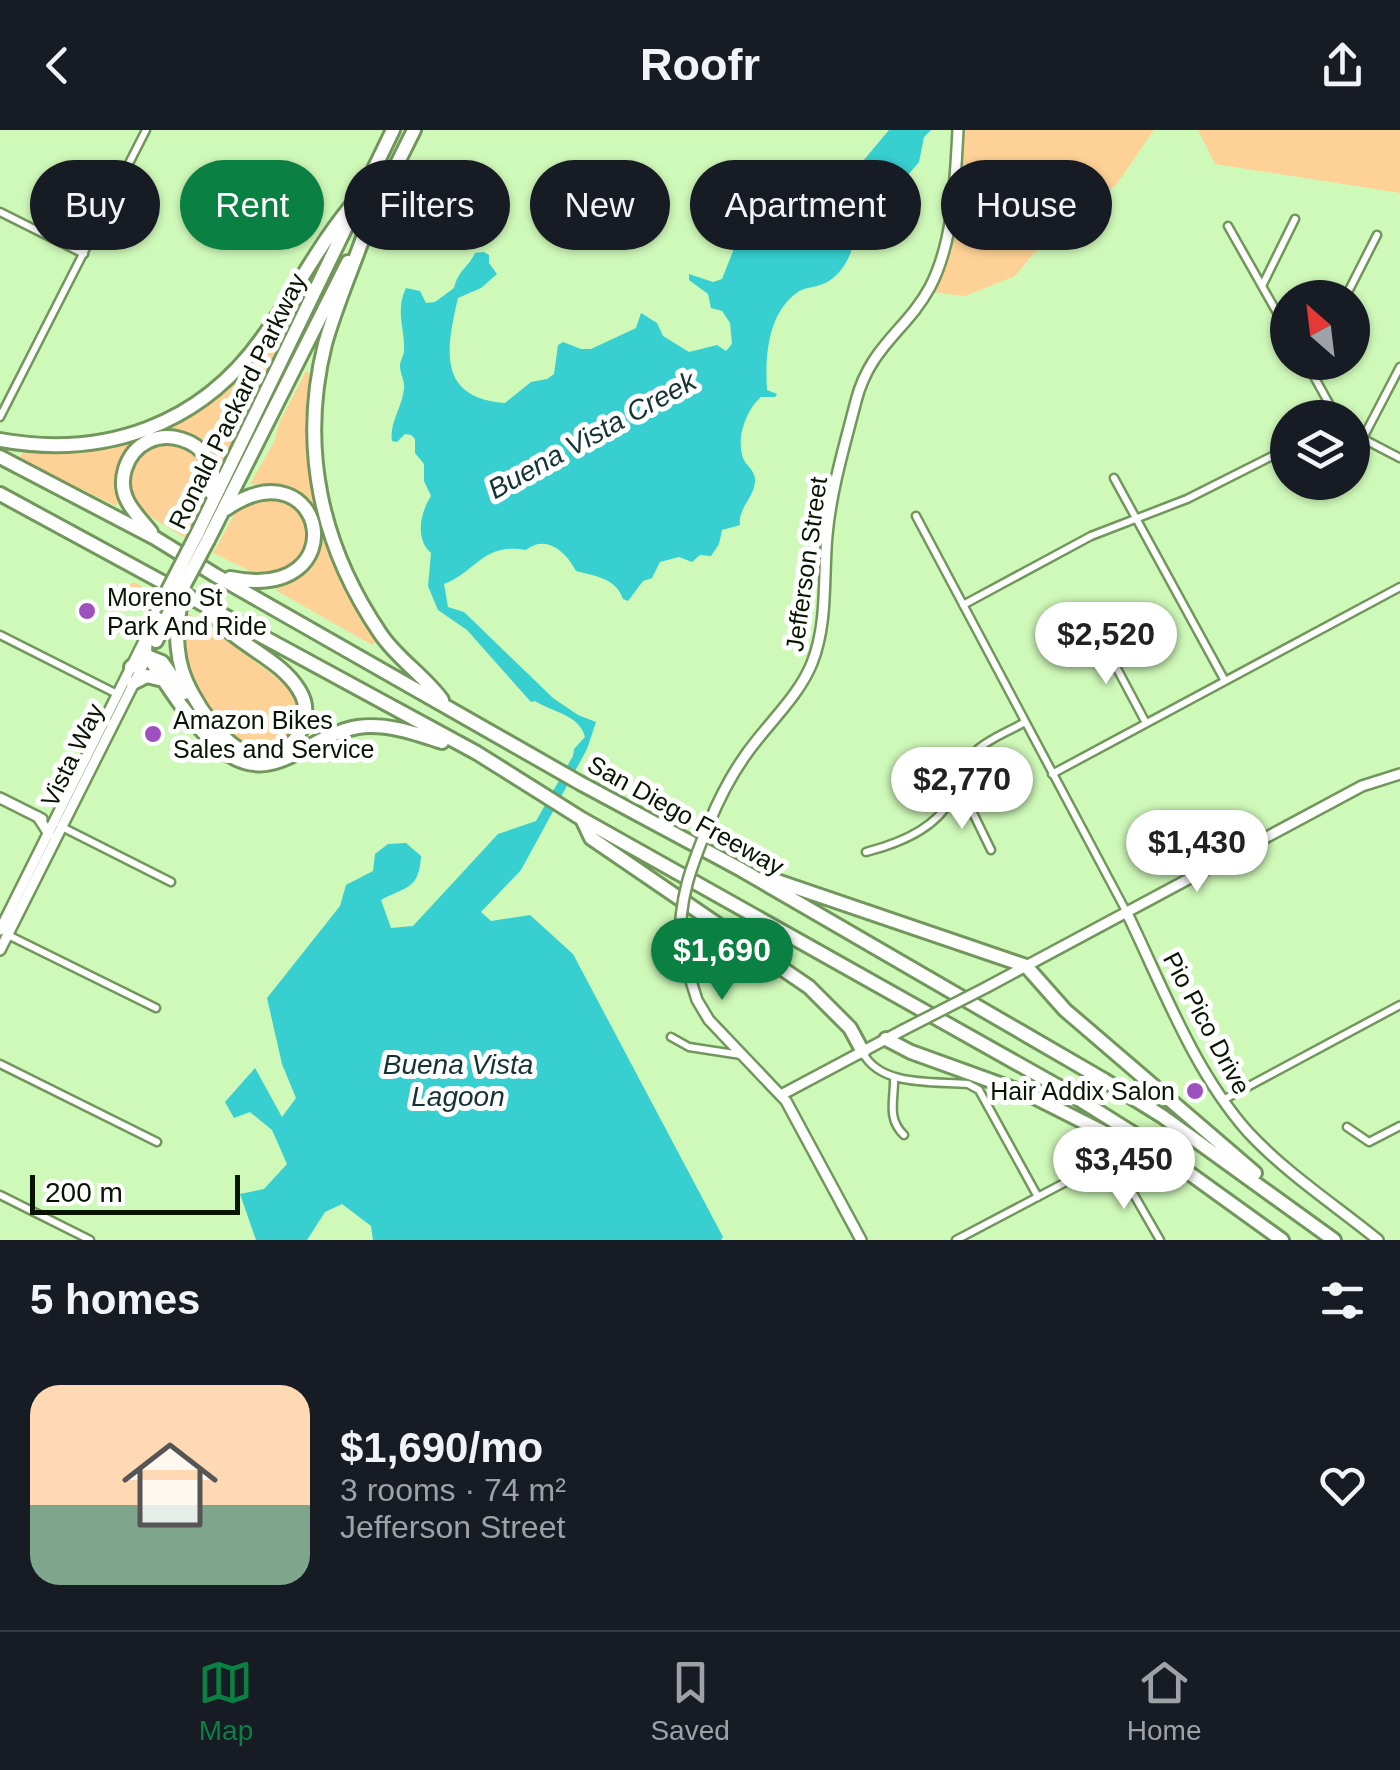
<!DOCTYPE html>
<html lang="en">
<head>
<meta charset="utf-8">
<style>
  :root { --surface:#171b24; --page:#20242c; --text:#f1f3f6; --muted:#9ea1a6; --line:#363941; --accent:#0b8043 }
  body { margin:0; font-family:Helvetica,sans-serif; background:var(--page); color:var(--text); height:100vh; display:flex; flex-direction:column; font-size:38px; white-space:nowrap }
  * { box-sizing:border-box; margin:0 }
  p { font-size:32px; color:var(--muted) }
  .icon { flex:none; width:55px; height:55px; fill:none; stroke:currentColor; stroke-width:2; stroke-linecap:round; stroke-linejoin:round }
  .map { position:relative; height:1110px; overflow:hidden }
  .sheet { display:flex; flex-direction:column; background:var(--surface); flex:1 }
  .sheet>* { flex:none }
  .banner { position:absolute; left:30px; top:30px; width:1340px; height:90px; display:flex; gap:20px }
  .needle { width:65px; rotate:332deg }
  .fabs { position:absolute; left:1270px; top:150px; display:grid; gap:20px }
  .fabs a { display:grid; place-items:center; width:100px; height:100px; border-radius:50%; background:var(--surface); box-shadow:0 2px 8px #0004; font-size:50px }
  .scale { position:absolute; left:30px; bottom:25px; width:210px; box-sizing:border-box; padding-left:10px; border:5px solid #071501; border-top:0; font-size:28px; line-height:35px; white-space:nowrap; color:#071501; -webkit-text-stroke:8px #fff; paint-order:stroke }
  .price { position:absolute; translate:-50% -85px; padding:0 22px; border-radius:35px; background:#fff; color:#222; font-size:32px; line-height:65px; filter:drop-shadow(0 2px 5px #0008) }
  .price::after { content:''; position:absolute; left:50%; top:60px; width:30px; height:22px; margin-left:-15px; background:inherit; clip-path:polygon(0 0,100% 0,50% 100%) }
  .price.current { background:var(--accent); color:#fff }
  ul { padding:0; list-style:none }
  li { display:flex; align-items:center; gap:30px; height:250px; padding:0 30px }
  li+li { border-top:2px solid var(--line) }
  li span { display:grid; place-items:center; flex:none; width:280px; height:200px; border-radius:30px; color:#555 }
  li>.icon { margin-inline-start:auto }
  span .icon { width:120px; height:120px; fill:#fffc; stroke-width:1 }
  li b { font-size:42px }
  h2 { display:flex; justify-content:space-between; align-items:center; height:120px; padding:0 30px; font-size:42px }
  .chip { padding:0 35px; border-radius:45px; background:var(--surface); box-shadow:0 2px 8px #0004; font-size:35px; line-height:90px }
  .chip.current { background:var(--accent); color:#fff }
  header { display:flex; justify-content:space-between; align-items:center; height:130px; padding:0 30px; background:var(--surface); font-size:45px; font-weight:700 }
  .tabs { display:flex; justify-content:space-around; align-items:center; height:140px; border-top:2px solid var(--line); background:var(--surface); font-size:28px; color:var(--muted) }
  .tabs a { display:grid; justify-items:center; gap:5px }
  .tabs .current { color:var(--accent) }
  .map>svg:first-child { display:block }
</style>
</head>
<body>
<header><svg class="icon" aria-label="back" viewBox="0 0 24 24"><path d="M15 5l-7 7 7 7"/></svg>Roofr<svg class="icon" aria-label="share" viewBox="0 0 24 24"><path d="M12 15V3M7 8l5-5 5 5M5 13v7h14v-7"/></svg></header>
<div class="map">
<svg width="1400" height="1110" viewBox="0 0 1400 1110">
  <rect width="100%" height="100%" fill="#cff9b9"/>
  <path fill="#fed296" d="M963,0h191l-38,55 -82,68 -19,23 -50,20 -32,-4c22,-52 24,-106 30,-162z
    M1198,0h202v63l-185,-29z
    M281,204l4,1 -26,55 -12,15 1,7 -28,56c-15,-20 -23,-34 -50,-36l-1,-6c45,-23 82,-52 112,-92z
    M306,241l7,4c-12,101 6,179 65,264l-6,6 -95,-54v-7c18,-5 30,-13 39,-30l-15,-56 -16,-10 -35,-4 24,-42 6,-21z
    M163,310l27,6 19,25 -2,25 -22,42 -45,-28 -11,-24 1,-14 11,-21z
    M130,311l3,5c-15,16 -17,31 -13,52l-4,8 -97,-47 5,-9 43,2z
    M256,366l34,4 17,19 2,27 -23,27 -30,1 -43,-21 24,-44z
    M134,452l62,36 92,68c19,27 3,69 -35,61 -21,-4 -53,-47 -62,-67 -7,-16 -7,-37 -6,-54l-33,-20 -3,5 -21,-26z"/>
  <path fill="#37cfcf" d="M889,0h42l-7,7 -5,25 -66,78c0,16 -14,38 -30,44 -10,4 -21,3 -29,11 -27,22 -29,64 -27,95l10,4 -2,3h-14c-15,13 -25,41 -18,61 3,8 11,11 12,21 1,17 -18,30 -15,46l-18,5 -3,14 -8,12 -11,-1 -8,7 -13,-5 -19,5 -8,16 -9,3 -15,20 -5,-2c-7,-21 -28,-23 -47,-28 -10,-20 -31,-37 -50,-21 -43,-8 -49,21 -82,34l4,23 16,5 89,86 25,17 18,7 -9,27 -66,121 -40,42 10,9 39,-6 43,39 150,283 -2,3h-348l-2,-14 -29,-22 -17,8 -18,28h-51l-16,-46 24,-5 23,-25 -15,-34 -22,-18 -16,6 -9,-16 30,-34 27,49 14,-19 -14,-34 -15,-66 73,-92 6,-21 27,-14 2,-17 13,-10 18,-1 15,13c-2,34 -15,30 -40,44l10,28 22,-2 85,-92 38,-13 37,-65 1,-7 11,-12c-5,-22 -33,-25 -50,-36l-4,1 -64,-72 -29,-20 -10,-24 3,-33c-16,-14 -11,-40 0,-57l-7,-15v-17l-9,-11v-14l-4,-4 -6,-1 -8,8 -5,-1c-3,-18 10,-33 12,-52 1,-9 -4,-15 -4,-23 0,-6 4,-10 4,-16 1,-21 -9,-40 2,-62l14,3 6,12 9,-1 19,-14c5,-19 14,-20 21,-35l9,-1 5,3v8l8,11 -16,14 -23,10c-12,51 -21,100 47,105l26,-21 16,-3 7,-5 4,-29 5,-3 18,7h10l45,-21 5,-15 16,10 6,13 26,16 28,-7 9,6 6,-7 -2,-21 -8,-12 -11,-3 -3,-14 -19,-14v-6l24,8 9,-3 17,-43 50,-32 57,-16 14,-14 3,-13z"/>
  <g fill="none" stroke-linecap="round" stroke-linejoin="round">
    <defs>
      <path id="minor" d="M0,82l84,42
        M1228,96l60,106
        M1263,154l32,-65
        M1345,168l32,-63
        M1306,232l31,56
        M0,287l146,-287
        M1352,303l48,25
        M1352,329l48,-92
        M1114,348l111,203
        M916,386l210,395
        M963,475l128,-69 96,-37 101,-51
        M1098,503l48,90
        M0,505l117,59
        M1052,644l348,-187
        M952,667l19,12 20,41
        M1174,693l27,48
        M60,696l111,56
        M866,722c31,-8 69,-22 85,-53 9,-16 12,-36 26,-49 13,-12 33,-19 48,-28
        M6,804l150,74
        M671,907l18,10 52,8
        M863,923c18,34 71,28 105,31l11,6 59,107
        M0,934l157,78
        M894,947c1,22 -8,41 10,58
        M1223,970l177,-95
        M1347,997l22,15 31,-16
        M1115,1032l45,78
        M0,1065l90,45
        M956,1110l146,-77 24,-7"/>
      <path id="tertiary" d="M0,668l42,21
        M1126,781c36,74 67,159 122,221 38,41 87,73 130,108
        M987,857l375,-201 38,-12
        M781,965l122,-65"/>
      <path id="secondary" d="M38,687l11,17
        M709,693c10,-24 21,-46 36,-67 21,-31 53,-58 67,-93 16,-40 11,-86 15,-128 4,-45 18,-91 29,-134 14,-55 51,-71 74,-114 24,-46 25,-106 28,-157
        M0,800l143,-287
        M680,816l17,54 12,20 77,81 75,139
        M0,820l145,-289"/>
      <path id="motorway" d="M371,85c-14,43 -34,86 -46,129 -26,104 -4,202 55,289 17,26 44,42 62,67
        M368,92l46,-92
        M0,310c105,19 201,-15 263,-103 33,-46 58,-97 95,-139
        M0,327l155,81 60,37 365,208 160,86 364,211 58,36 172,124
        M0,364l477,259 105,66 479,269 78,49 143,103
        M226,379c99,-68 133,95 4,69
        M151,402c-8,-10 -19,-21 -24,-32 -5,-10 -5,-21 -2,-31 18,-56 102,-32 87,25
        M197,404l196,-404
        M208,410l140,-278
        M164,468l-18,38 -1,16c21,31 42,67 71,93 55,49 87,-9 142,-18 28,-4 57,6 84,15
        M177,494c0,15 0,30 5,46 8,27 42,80 72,85 35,6 65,-34 45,-65 -20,-33 -64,-45 -86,-76
        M156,511l11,-24
        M131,537l16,-11 15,6 22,31
        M133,553l14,-7 16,4
        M582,689l9,19 218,149 41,41 13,24
        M765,747l261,89 39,44 190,163
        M886,909l25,13 119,43 137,69"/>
    </defs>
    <use href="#minor" stroke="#71975c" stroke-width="11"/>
    <use href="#tertiary" stroke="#71975c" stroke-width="14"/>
    <use href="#secondary" stroke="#71975c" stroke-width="14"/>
    <use href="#motorway" stroke="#71975c" stroke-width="18"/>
    <use href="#minor" stroke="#fff" stroke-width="6"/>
    <use href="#tertiary" stroke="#fff" stroke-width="9"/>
    <use href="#secondary" stroke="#fff" stroke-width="9"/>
    <use href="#motorway" stroke="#fff" stroke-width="12"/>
    <defs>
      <path id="tertiary-bridge" d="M903,900l84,-43"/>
      <path id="secondary-bridge" d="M680,816c-1,-49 11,-79 29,-123"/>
      <path id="motorway-bridge" d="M164,468l33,-64
        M167,487l41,-77
        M177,494l5,-27"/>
    </defs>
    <use href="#tertiary-bridge" stroke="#71975c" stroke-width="14" stroke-linecap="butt"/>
    <use href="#secondary-bridge" stroke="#71975c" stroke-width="14" stroke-linecap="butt"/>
    <use href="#motorway-bridge" stroke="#71975c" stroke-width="18" stroke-linecap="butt"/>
    <use href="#tertiary-bridge" stroke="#fff" stroke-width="9"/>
    <use href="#secondary-bridge" stroke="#fff" stroke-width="9"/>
    <use href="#motorway-bridge" stroke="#fff" stroke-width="12"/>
  </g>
  <g fill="#9f50c0" stroke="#fff" stroke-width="4">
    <circle cx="87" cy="481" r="10"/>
    <circle cx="153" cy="604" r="10"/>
    <circle cx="1195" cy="961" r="10"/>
  </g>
  <g text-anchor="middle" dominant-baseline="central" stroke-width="10" stroke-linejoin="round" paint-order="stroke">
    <g font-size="25" fill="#071501" stroke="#fff">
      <text transform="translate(237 271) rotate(-64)">Ronald Packard Parkway</text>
      <text transform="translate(806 434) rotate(-82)">Jefferson Street</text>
      <text transform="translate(72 625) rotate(-64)">Vista Way</text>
      <text transform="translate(686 685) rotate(29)">San Diego Freeway</text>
      <text transform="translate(1207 893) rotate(62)">Pio Pico Drive</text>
    </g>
    <g font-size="25" fill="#071501" stroke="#fff" text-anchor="start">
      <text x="107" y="467">Moreno St<tspan x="107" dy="29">Park And Ride</tspan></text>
      <text x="173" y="590">Amazon Bikes<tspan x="173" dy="29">Sales and Service</tspan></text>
      <text x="1175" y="961" text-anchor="end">Hair Addix Salon</text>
    </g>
    <g font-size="28" font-style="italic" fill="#143332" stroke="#fff">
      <text transform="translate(592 305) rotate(-29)">Buena Vista Creek</text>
      <text x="458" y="934">Buena Vista<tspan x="458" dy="32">Lagoon</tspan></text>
    </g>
  </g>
</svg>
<div class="fabs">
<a><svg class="needle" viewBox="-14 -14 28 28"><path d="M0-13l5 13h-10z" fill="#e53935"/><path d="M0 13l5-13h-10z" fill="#9ea1a6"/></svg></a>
<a><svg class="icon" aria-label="layers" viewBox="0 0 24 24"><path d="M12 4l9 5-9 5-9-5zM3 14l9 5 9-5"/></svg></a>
</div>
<div class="scale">200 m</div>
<b class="price" style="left:1106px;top:557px">$2,520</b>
<b class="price" style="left:962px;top:702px">$2,770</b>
<b class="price" style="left:1197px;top:765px">$1,430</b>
<b class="price current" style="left:722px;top:873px">$1,690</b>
<b class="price" style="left:1124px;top:1082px">$3,450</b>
<div class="banner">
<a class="chip">Buy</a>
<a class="chip current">Rent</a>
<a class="chip">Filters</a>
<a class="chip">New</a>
<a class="chip">Apartment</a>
<a class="chip">House</a>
</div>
</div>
<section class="sheet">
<h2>5 homes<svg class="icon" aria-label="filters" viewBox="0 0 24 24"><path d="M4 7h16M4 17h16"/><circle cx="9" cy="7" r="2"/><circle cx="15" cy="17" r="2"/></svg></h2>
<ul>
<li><span style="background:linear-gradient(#ffd9b3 60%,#7fa58c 0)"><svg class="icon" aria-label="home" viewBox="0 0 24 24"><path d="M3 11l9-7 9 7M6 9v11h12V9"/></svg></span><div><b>$1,690/mo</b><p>3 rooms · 74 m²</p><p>Jefferson Street</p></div><svg class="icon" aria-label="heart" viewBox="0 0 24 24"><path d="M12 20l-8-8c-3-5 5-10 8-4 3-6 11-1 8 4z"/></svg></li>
</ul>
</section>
<nav class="tabs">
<a class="current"><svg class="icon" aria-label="map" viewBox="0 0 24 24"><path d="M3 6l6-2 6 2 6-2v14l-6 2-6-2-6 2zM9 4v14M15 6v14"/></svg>Map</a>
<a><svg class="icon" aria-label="saved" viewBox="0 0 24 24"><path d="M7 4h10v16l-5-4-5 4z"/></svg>Saved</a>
<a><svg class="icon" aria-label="home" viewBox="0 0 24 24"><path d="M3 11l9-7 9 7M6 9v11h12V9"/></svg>Home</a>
</nav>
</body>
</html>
